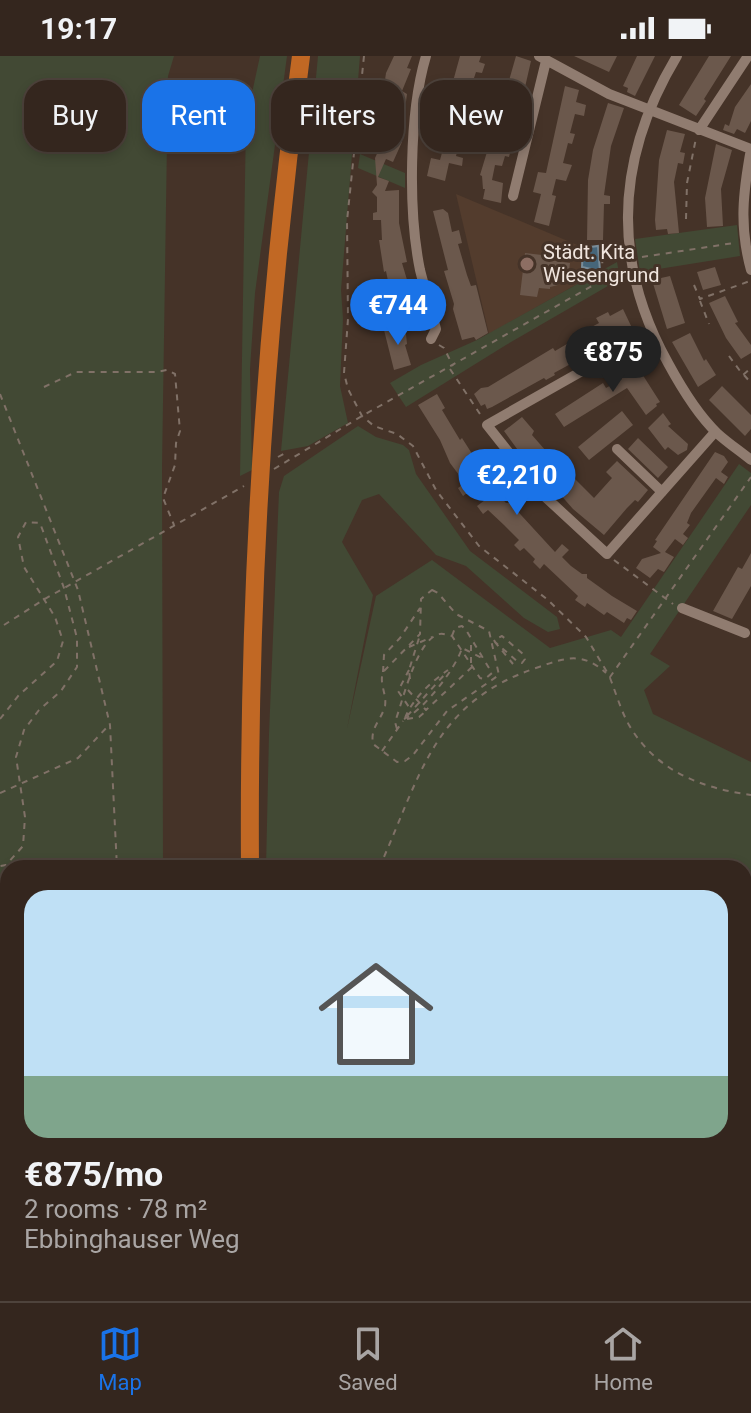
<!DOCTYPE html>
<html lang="en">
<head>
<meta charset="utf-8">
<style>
  :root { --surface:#34261e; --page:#3f322b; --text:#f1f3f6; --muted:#a9a5a4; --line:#4e433c; --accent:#1a73e8 }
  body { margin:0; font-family:Roboto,sans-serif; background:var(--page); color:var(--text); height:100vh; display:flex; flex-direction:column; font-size:30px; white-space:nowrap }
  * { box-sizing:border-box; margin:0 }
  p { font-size:26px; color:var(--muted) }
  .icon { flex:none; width:44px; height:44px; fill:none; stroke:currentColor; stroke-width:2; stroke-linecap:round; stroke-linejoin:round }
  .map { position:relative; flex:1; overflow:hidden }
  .side { position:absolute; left:0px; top:804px; width:752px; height:442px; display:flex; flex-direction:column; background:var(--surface); border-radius:24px 24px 0 0; box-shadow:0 4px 12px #0003,0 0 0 2px var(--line) }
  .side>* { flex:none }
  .top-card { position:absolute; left:24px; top:24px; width:704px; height:72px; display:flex; gap:16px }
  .price { position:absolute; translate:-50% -68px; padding:0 18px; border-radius:28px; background:var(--accent); color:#fff; font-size:26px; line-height:52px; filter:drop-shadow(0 2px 4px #0008) }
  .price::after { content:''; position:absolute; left:50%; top:48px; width:24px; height:18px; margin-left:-12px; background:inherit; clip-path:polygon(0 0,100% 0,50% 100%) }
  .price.active { background:#222; color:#fff }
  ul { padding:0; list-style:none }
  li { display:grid; align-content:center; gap:16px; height:424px; padding:0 24px }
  li span { display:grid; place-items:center; height:248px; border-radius:24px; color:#555 }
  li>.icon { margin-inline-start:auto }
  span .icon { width:144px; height:144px; fill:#fffc; stroke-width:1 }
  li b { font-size:34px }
  .pill { padding:0 28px; border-radius:24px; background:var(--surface); box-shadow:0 4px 12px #0003,0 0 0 2px var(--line); font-size:28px; line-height:72px }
  .pill.active { background:var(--accent); color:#fff }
  .status { display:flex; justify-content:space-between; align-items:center; height:56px; padding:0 40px; background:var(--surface); direction:ltr }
  .status svg { height:22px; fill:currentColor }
  .dock { display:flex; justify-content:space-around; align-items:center; height:112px; border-top:2px solid var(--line); background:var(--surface); font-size:22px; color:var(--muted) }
  .dock a { display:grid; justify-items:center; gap:4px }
  .dock .active { color:var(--accent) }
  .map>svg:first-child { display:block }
</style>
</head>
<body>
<div class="status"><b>19:17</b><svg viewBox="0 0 49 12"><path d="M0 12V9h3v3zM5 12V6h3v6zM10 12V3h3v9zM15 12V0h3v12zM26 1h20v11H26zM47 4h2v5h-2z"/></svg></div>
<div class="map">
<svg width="751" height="1245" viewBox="0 0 751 1245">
  <rect width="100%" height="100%" fill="#453328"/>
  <path fill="#533c2d" d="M456,138l126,53 -1,35 -92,52z"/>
  <path fill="#424934" d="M0,0h174l-6,20 -6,392 1,400h-155v352l-8,3z
    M260,0h27l-32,237 -5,76 2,101 -12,6 6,-355z
    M318,0h42l-19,234 2,29 -3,67 8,37 -40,23 -27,5z
    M360,98l45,19v15l-47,-20z
    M737,169l3,31 -100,16 -5,-33z
    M617,206l3,17 -114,66 -100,62 -16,-24 31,-18 56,-25z
    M358,370l18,11 27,8 6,5 7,24 54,77 87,66 3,12 -12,3 -24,-14 -58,-52 -30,-11 -57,-61 -17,6 -20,42 31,53 -26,134 29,-133 56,-36 118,88 61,-18 10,7 118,-173 12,9v32l-101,149 20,12 -26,24 9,24 98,48v211l-7,3v-108h-478l3,-134 10,-242 5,-16z
    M751,951v294h-481l-1,-7h475v-285z
    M0,1183l1,2 7,-1v54h194l2,7h-204z"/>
  <path fill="#46667a" stroke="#798c98" stroke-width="2" d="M598,190l2,25 -18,-4 1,-19z"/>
  <path fill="#6b584c" d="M394,0h18l-5,12 4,1 -9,22 5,3 -2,15 -23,-9 4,-27z
    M460,0h21l-2,6 6,2 -3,9 -6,-1 -2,6h-2l-6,21 4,1 -14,56 7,2 -1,8 -13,-3 -4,18 -18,-5 4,-18 9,2 3,-11 -3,-5 15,-9 -17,-4 3,-15 10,3 8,-32 -7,-2z
    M516,0l15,5 -22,96 -4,-1 -3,10 -7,-1 -3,15 11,3 -2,20 -18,-4 2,-10h-2l-1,-13 -2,-1 10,-33h-3l3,-10 4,1 5,-18 -4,-1 2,-10 5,1z
    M574,0h43l-8,16z
    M637,0h18l-20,40 -8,-4 1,-4 -5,-2z
    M709,0h22l-27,43 2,2 -10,15 -17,-11z
    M751,28v37l-6,12 -8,-4 -3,5 -11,-4 2,-6 4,2 6,-19z
    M565,30l14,4 -3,12 10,3 -2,11 -9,-2 -5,19 5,1 -3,10 -4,-1 -5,20 9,2 -6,16 -10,-2 -4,16 4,1 -7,30 -15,-4 7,-28 -8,-2 5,-20 8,1z
    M608,47l16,5 -13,38 -7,49 6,1v8h-6l-1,36h-16l1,-60 5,-30z
    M388,74l9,4 -2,5 7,3 -9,20 -7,-3 -8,18 11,4 -4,10 14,-1v33l8,39 -5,1 14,47 -10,2 2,7 -12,3 -3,-9 9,-3 -7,-20 -5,1 -4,-20 -2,1 -5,-32h3l-1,-20h-8v-7l4,-1v-15l-5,-5 5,-7 -2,-27z
    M667,74l18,4 -5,18 5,1 -2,11 -5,-1 -4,19 5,51 -11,1 -1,-5 -11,1 -1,-10 4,-60z
    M716,88l16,6 -11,39 2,37 -16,1 -2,-29z
    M443,153l5,4 4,19 7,-2 3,13 -4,1 9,31 4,11 5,-1 12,48 -12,7 -2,-3 -12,3 -9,-31 1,-5 -10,-33 4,-1 -15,-59z
    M525,197l17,2v4l28,4 -1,8h-2l-9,14 -8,2v2l-11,-1 -2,9 -17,-2z
    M715,211l6,18 -18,5 -6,-18z
    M670,220l15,47 -18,6 -15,-49z
    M725,240l13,26 -3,1 16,22v8l-10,6 -15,-21 -17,-35z
    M623,253l10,21 -79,43 1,2 -9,5 -2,-2 -52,29 -5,2 -2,-5 -4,2 -7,-12 7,-6 7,-1 65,-39 2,3 17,-10 -1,-3 28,-15 -3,-5 12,-6 2,4z
    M403,269l3,9 1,10 -2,1 6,20 -17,5 -10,-40z
    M690,277l14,28 2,-2 10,16 -18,12 -26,-45z
    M630,299l30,47 -4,2 1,2 -11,9 -19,-27 -63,39 -9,-13 48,-31 3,5 16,-9 -3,-5 3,-2 -6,-9z
    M722,330l29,29v14l-6,7 -36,-36z
    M437,338l8,14 -3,2 18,30 2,-2 14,22 6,4 18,27 -3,2 9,10h4l45,49 7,-8 7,6 -7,7 9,9 11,8h5v4l25,18 25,15 -6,9 -4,-2 -3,5 -17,-11 -3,3 -17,-12 -2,4 -10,-7 3,-4 -34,-32 -4,5 -7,-7 2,-3 -11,-11 -4,3 -6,-6 5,-5 -15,-15 -16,-15 -5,4 -6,-8 8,-6 -10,-13 -12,9 -5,-8 7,-5 -15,-20 -10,-23 -22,-35z
    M622,355l11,14 -44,35 -11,-13z
    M663,357l8,11 -3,2 20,18 -1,6 -9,5 -10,-8 -3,3 -17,-22z
    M522,361l12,14 -2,4 21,24 4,-3 7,8 -2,2 32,32 18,-20 -6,-6 11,-11 31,29 -10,12 -3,-2 -8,8 -23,27 -31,-26 -50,-57 -3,1 -16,-22z
    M638,382l30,29 -10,11 -30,-29z
    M715,396l9,4 4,6 -7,10 7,5 -4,7 -8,-6 -25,35 -4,10 3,2 -7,9 5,4 -5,7 -8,-6 -10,13 9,5 -10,15 -6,-3 -8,9 -14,-10 6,-9 19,-6 -8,-6 4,-6 -2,-1z
    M751,497v33l-19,33 -19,-8 25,-44 4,2z"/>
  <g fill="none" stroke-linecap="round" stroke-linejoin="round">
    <path stroke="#807167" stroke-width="2" stroke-dasharray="6 6" stroke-linecap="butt" d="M364,0l-17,165 1,98 -4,54 4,16 14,27 12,10 23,8 16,12 23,44 43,56 69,54 38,37 24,40 141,-200
      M686,163l1,-36 9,-45
      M642,201l92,-14
      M568,216l35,4 -1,-19
      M694,229l6,14 50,-18
      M700,245l9,23
      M439,289l5,3 9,18
      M729,300l14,19 8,-7
      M450,313l32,48
      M744,319l7,8
      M44,331l32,-15h80l11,-2 8,4 5,57 -4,12 -1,22 -12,33 11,27
      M0,338l78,196 32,135 7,143
      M278,401l9,-5
      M274,413l88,-53 260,-147
      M614,504l59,44
      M432,534l6,3 18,21 33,17 10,44 -52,36 -34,44 -8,6 -8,1 -24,-18c-3,-17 8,-23 12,-38 2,-12 -6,-22 -2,-34l37,-38 1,-35z
      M4,569l39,-25 201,-114
      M494,584l1,2 23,20 4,1 3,-4 -2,-5 -21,-18 -6,3 -1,3 18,22
      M409,591l23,-10
      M471,607v-22
      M409,614l-11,21 11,16
      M383,616l1,-17 16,-17 20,-30
      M610,622c6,15 11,33 19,47 27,46 72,63 122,70
      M410,623l-1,-9 11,-35
      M408,634l18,20 46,-43
      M407,660l39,-43
      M405,662c8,-20 26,-36 43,-48
      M0,663l19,-24 38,-34 6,-20 -8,-24 -31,-50 -6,-30 8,-15 14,1 24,65 13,50v29l-16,24 -22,19 -15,20 -8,27 9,60 -2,29 -17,19 -6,1
      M404,663c20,-9 52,-51 58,-71l22,11
      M407,663l12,-2 7,-6
      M397,673l-2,-7c8,-22 19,-71 38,-85 6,-5 12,-3 19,-1l28,42 5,1 7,-6 -26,-43 -4,-4 -7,2 -3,8
      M382,695l21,-30
      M0,737l78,-35 31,-33
      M379,812c42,-92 53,-166 160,-201 28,-10 44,-15 67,6
      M744,917l7,-3
      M0,1048l8,-5
      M0,1191l8,-4
      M0,1193l8,11
      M27,1238l2,7"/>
    <path stroke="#907c70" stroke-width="5" d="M744,946l7,-2"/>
    <path stroke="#907c70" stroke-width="10" d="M426,0c-17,57 -18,155 -6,214 5,20 11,39 16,59l-5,10
      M539,0l70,38 142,55
      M677,0c-61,101 -66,204 -9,307 13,24 29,51 49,70 11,10 23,18 34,27
      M699,74l49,-74
      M751,93c-8,44 -12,77 0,121
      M513,140l33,-135
      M651,276l-164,93 54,68 66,61 108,-122
      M617,393l45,43
      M682,552l63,25"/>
    <path stroke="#c16824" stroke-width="18" d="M250,812c-2,-271 15,-544 51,-812
      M260,1238v7"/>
  </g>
  <circle fill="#8d6e63" stroke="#453328" stroke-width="3" cx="527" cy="208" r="8"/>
  <g text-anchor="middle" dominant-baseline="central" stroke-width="6" stroke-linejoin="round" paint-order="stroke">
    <g font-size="20" fill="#f0e5de" stroke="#453328" text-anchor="start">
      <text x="543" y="196">Städt. Kita<tspan x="543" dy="23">Wiesengrund</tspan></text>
    </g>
  </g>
</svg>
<b class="price" style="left:398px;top:291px">€744</b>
<b class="price active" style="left:613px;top:338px">€875</b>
<b class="price" style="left:517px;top:461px">€2,210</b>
<div class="top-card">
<a class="pill">Buy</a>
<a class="pill active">Rent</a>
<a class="pill">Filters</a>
<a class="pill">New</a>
</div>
<section class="side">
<ul>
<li><span style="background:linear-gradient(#bfe0f5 75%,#7fa58c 0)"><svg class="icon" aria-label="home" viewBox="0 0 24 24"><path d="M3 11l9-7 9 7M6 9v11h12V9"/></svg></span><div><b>€875/mo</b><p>2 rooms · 78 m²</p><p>Ebbinghauser Weg</p></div></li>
</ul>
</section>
</div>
<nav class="dock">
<a class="active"><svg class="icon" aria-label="map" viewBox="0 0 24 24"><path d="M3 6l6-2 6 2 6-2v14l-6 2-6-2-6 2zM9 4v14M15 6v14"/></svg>Map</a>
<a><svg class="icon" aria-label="saved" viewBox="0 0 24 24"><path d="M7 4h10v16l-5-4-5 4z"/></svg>Saved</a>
<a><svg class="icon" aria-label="home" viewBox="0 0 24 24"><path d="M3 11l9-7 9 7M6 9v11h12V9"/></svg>Home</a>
</nav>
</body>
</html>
